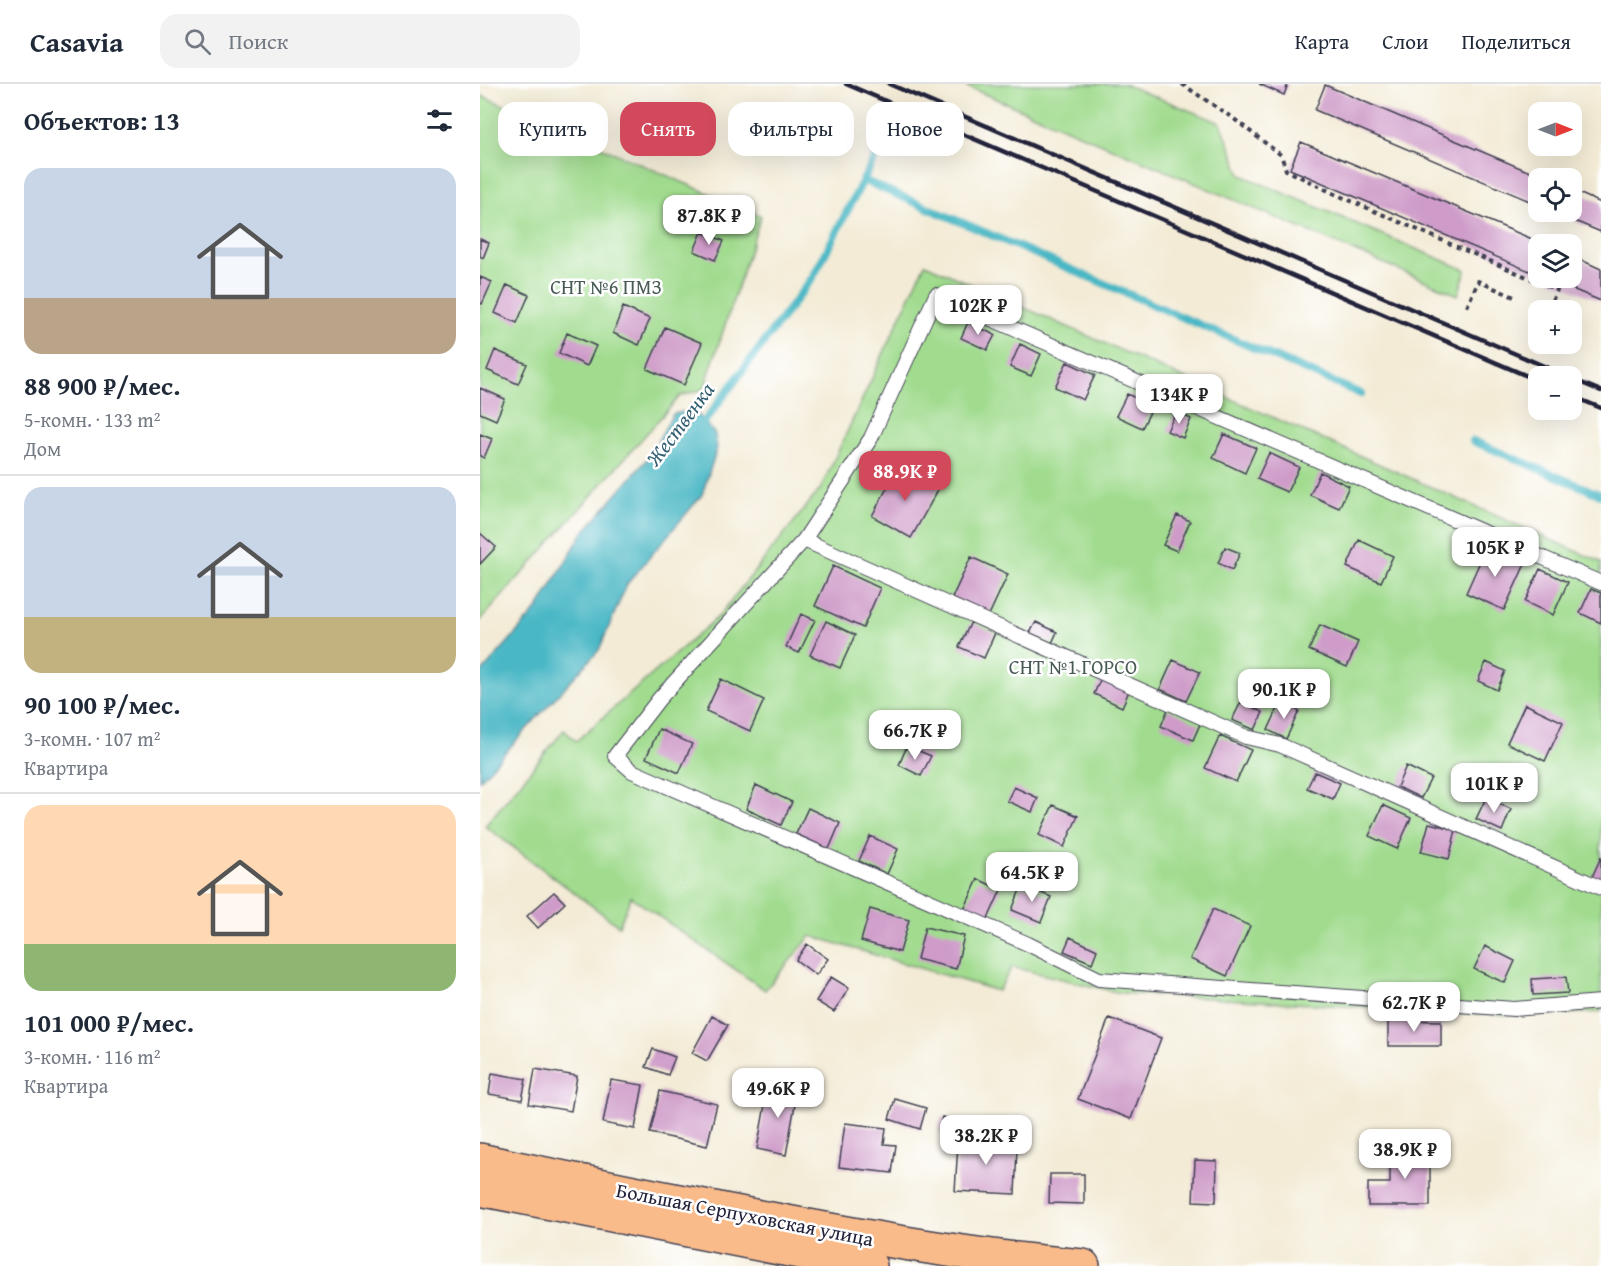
<!DOCTYPE html>
<html lang="ru">
<head>
<meta charset="utf-8">
<style>
  :root { --surface:#fff; --page:#f2f2f3; --text:#1f2937; --muted:#747a83; --line:#e0e1e3; --accent:#d1495b }
  body { margin:0; font-family:"Gentium Book Plus",serif; background:var(--page); color:var(--text); height:100vh; display:flex; flex-direction:column; font-size:22px; white-space:nowrap }
  * { box-sizing:border-box; margin:0 }
  p { font-size:20px; color:var(--muted) }
  .icon { flex:none; width:33px; height:33px; fill:none; stroke:currentColor; stroke-width:2; stroke-linecap:round; stroke-linejoin:round }
  .map { position:relative; flex:1; overflow:hidden }
  .details { display:flex; flex-direction:column; background:var(--surface); width:480px }
  .details>* { flex:none }
  .hud { position:absolute; left:18px; top:18px; width:570px; height:54px; display:flex; gap:12px }
  .needle { width:39px; rotate:90deg }
  .fabs { position:absolute; left:1048px; top:18px; display:grid; gap:12px }
  .fabs a { display:grid; place-items:center; width:54px; height:54px; border-radius:12px; background:var(--surface); box-shadow:0 6px 24px #0002; font-size:30px }
  .price { position:absolute; translate:-50% -51px; padding:0 14px; border-radius:12px; background:#fff; color:#222; font-size:20px; line-height:39px; filter:drop-shadow(0 2px 3px #0008) }
  .price::after { content:''; position:absolute; left:50%; top:36px; width:18px; height:14px; margin-left:-9px; background:inherit; clip-path:polygon(0 0,100% 0,50% 100%) }
  .price.on { background:var(--accent); color:#fff }
  ul { padding:0; list-style:none }
  li { display:grid; align-content:center; gap:12px; height:318px; padding:0 24px }
  li+li { border-top:2px solid var(--line) }
  li span { display:grid; place-items:center; height:186px; border-radius:18px; color:#555 }
  li>.icon { margin-inline-start:auto }
  span .icon { width:108px; height:108px; fill:#fffc; stroke-width:1 }
  li b { font-size:26px }
  h2 { display:flex; justify-content:space-between; align-items:center; height:72px; padding:0 24px; font-size:26px }
  .chip { padding:0 21px; border-radius:18px; background:var(--surface); box-shadow:0 6px 24px #0002; font-size:21px; line-height:54px }
  .chip.on { background:var(--accent); color:#fff }
  header { display:flex; align-items:center; gap:36px; box-sizing:border-box; height:84px; padding:0 30px; background:var(--surface); border-bottom:2px solid var(--line) }
  header strong { font-size:28px }
  nav { display:flex; gap:33px; margin-inline-start:auto; font-size:21px }
  .search { width:420px; height:54px; background:var(--page); display:flex; align-items:center; gap:15px; box-sizing:border-box; padding:0 21px; border-radius:18px; color:var(--muted); font-size:22px }
  main { display:flex; flex:1; min-height:0 }
  .map>svg:first-child { display:block }
</style>
</head>
<body>
<header>
<strong>Casavia</strong>
<div class="search"><svg class="icon" aria-label="search" viewBox="0 0 24 24"><circle cx="10" cy="10" r="6"/><path d="M15 15l6 6"/></svg>Поиск</div>
<nav><a>Карта</a><a>Слои</a><a>Поделиться</a></nav>
</header>
<main>
<section class="details">
<h2>Объектов: 13<svg class="icon" aria-label="filters" viewBox="0 0 24 24"><path d="M4 7h16M4 17h16"/><circle cx="9" cy="7" r="2"/><circle cx="15" cy="17" r="2"/></svg></h2>
<ul>
<li><span style="background:linear-gradient(#c9d6e8 70%,#b9a48a 0)"><svg class="icon" aria-label="home" viewBox="0 0 24 24"><path d="M3 11l9-7 9 7M6 9v11h12V9"/></svg></span><div><b>88 900 ₽/мес.</b><p>5-комн. · 133 m²</p><p>Дом</p></div></li>
<li><span style="background:linear-gradient(#c9d6e8 70%,#c2b280 0)"><svg class="icon" aria-label="home" viewBox="0 0 24 24"><path d="M3 11l9-7 9 7M6 9v11h12V9"/></svg></span><div><b>90 100 ₽/мес.</b><p>3-комн. · 107 m²</p><p>Квартира</p></div></li>
<li><span style="background:linear-gradient(#ffd9b3 75%,#8fb573 0)"><svg class="icon" aria-label="home" viewBox="0 0 24 24"><path d="M3 11l9-7 9 7M6 9v11h12V9"/></svg></span><div><b>101 000 ₽/мес.</b><p>3-комн. · 116 m²</p><p>Квартира</p></div></li>
</ul>
</section>
<div class="map">
<svg width="1121" height="1182" viewBox="0 0 1121 1182">
  <rect width="100%" height="100%" fill="#fff"/>
  <filter id="ink" filterUnits="userSpaceOnUse"><feTurbulence type="fractalNoise" baseFrequency=".0167" numOctaves="2"/><feDisplacementMap in="SourceGraphic" scale="12" xChannelSelector="R" yChannelSelector="G"/><feConvolveMatrix kernelMatrix="1 2 1 2 8 2 1 2 1" color-interpolation-filters="sRGB"/></filter>
  <filter id="wash" filterUnits="userSpaceOnUse"><feTurbulence type="fractalNoise" baseFrequency=".008" numOctaves="4" result="noise"/><feDisplacementMap in="SourceGraphic" scale="24" xChannelSelector="R" yChannelSelector="G"/><feGaussianBlur stdDeviation="1.35" result="paint"/><feColorMatrix in="noise" values="0 0 0 0 0 0 0 0 0 0 0 0 0 0 0 0 0 1.4 0 .05"/><feComposite in="paint" operator="in"/></filter>
  <g filter="url(#wash)">
    <rect width="100%" height="100%" fill="#f3ebd5"/>
    <path fill="#a0db8e" stroke="#617e64" stroke-width="1.5" d="M481,0h163l97,39 20,52 225,95 -8,25z
      M0,11l281,121 -57,173 -24,7 -200,225z
      M445,180l676,298v450l-81,4 -400,-23 -108,-26 -14,24 -187,-55 -46,54 -134,-93 -12,29 -134,-100 79,-96 12,11 143,-125 102,-128z"/>
    <path fill="#4ab7c5" stroke="#366c80" stroke-width="1.5" d="M214,326l21,24 2,14 -15,47 -75,89 -28,66 -119,130v-106l58,-66 44,-74 66,-76 25,-44z"/>
    <g fill="none" stroke-linecap="round" stroke-linejoin="round">
      <path stroke="#4ab7c5" stroke-width="8" d="M383,96l498,214
        M218,346l115,-153 74,-143
        M993,357l128,54"/>
    </g>
    <g id="blocks">
      <path fill="#cf9cc9" d="M779,0h29l-4,11z
        M845,1l219,93h-5v27l-224,-95z
        M821,58l243,102h-5v31l-249,-106z
        M1092,106l29,13v29l-48,-20h19z
        M222,148l22,9 -9,19 -21,-9z
        M0,155l9,4 -6,15 -3,-2z
        M1092,172l29,13v32l-55,-23h26z
        M0,193l12,5 -10,22 -2,-1z
        M27,201l22,10 -12,28 -22,-10z
        M143,223l27,12 -11,26 -26,-12z
        M488,238l27,13 -8,15 -26,-12z
        M185,243l37,16 -18,42 -37,-16z
        M87,249l29,13 -9,20 -28,-13z
        M540,260l21,10 -10,22 -21,-9z
        M15,266l32,14 -9,20 -31,-14z
        M587,278l28,13 -12,25 -28,-13z
        M0,304l25,11 -9,21 -16,-7z
        M647,310l26,12 -11,22 -26,-12z
        M696,328l15,7 -8,19 -16,-7z
        M0,350l12,5 -8,19 -4,-2z
        M744,350l32,14 -11,25 -32,-15z
        M789,369l30,14 -12,25 -30,-13z
        M419,382l40,22 -28,50 -39,-22z
        M840,388l29,14 -10,22 -29,-13z
        M697,431l13,6 -13,30 -14,-6z
        M0,449l16,14 -16,17z
        M879,456l34,16 -12,26 -34,-15z
        M1007,462l38,18 -21,46 -38,-17z
        M745,463l15,6 -8,17 -14,-7z
        M491,473l37,17 -19,41 -37,-17z
        M353,482l47,22 -17,40 -48,-22z
        M1060,485l28,13 -15,33 -28,-13z
        M1111,505l10,4v30l-21,-10z
        M321,530l14,6 -16,33 -13,-6z
        M346,537l29,14 -15,33 -30,-13z
        M491,538l24,11 -11,25 -25,-11z
        M556,538l21,10 -5,11 -22,-10z
        M840,541l38,17 -11,25 -38,-17z
        M693,576l27,12 -14,29 -26,-12z
        M1006,578l19,9 -8,19 -19,-9z
        M621,594l28,13 -7,16 -28,-13z
        M241,595l43,21 -14,31 -44,-20z
        M761,618l22,10 -8,18 -23,-10z
        M801,618l18,9 -13,28 -18,-9z
        M1045,620l38,18 -18,39 -38,-18z
        M688,625l32,15 -7,16 -32,-14z
        M179,645l33,15 -13,29 -33,-15z
        M740,652l31,14 -15,32 -31,-14z
        M427,662l24,10 -10,20 -22,-11z
        M926,682l25,12 -10,20 -24,-11z
        M835,688l25,11 -7,16 -26,-11z
        M276,701l36,17 -11,23 -35,-16z
        M534,703l24,11 -6,14 -25,-11z
        M1006,714l25,11 -9,22 -26,-12z
        M573,721l25,11 -14,31 -25,-12z
        M903,721l28,13 -14,31 -28,-13z
        M328,724l32,15 -11,26 -33,-15z
        M949,739l27,7 -7,29 -28,-7z
        M390,752l28,13 -11,25 -28,-13z
        M1121,773v25l-9,-5z
        M498,795l23,11 -14,31 -23,-11z
        M542,801l29,12 -10,25 -29,-12z
        M74,808l11,11 -27,25 -11,-12z
        M390,825l39,11 -9,32 -39,-11z
        M733,825l37,17 -23,50 -37,-17z
        M445,843l39,9 -8,33 -39,-10z
        M590,853l27,13 -5,13 -28,-12z
        M327,860l21,15 -12,16 -20,-15z
        M1005,862l30,15 -10,22 -31,-14z
        M351,893l18,11 -15,24 -18,-11z
        M1086,893l2,16 -35,2 -1,-16z
        M232,932l16,9 -21,36 -15,-8z
        M629,934l52,20 -30,81 -53,-20z
        M908,936l53,1v25h-53z
        M173,965l22,8 -7,18 -22,-8z
        M55,985l42,7 -6,35 -42,-7z
        M12,989l34,6 -4,21 -33,-6z
        M131,996l32,5 -8,44 -32,-6z
        M289,999l29,5 -12,67 -29,-6z
        M180,1007l57,13 -10,42 -57,-13z
        M415,1015l31,9 -6,21 -31,-10z
        M462,1033l27,6 -3,14 -27,-6z
        M365,1039l41,5 -2,16 12,1 -4,28 -53,-6z
        M492,1046l20,3 -2,13 27,1 -2,47 -60,-3 3,-47h12z
        M910,1063h40v59h-62v-23h22z
        M715,1076l22,1 -1,41 -23,-1z
        M570,1090h34v30l-35,-1z"/>
    </g>
  </g>
  <g filter="url(#ink)">
    <use href="#blocks" fill-opacity="0" stroke="#414052" stroke-width="1.5"/>
    <g fill="none" stroke-linecap="round" stroke-linejoin="round">
      <defs>
        <path id="lane" d="M324,456l442,197 34,8 321,143
          M1121,499l-665,-288 -65,143 -67,102 -145,159 -44,57 17,15 396,173 71,35 415,30 87,-7"/>
        <path id="primary" d="M0,1076c95,21 190,39 285,58 106,20 211,39 318,48
          M0,1105l390,77"/>
      </defs>
      <use href="#lane" stroke="#414052" stroke-width="16"/>
      <use href="#primary" stroke="#414052" stroke-width="36"/>
      <path stroke="#414052" stroke-width="4" stroke-dasharray="4.5 4.5" stroke-linecap="butt" d="M702,0l52,35 47,36 5,15 49,24 222,96 -9,20
        M987,223l11,-26 36,16"/>
      <use href="#lane" stroke="#fff" stroke-width="14"/>
      <use href="#primary" stroke="#fabb8b" stroke-width="33"/>
      <path stroke="#22223b" stroke-width="4.5" d="M366,0l693,297
        M409,0l678,292
        M1092,295l29,12
        M1092,312l29,12"/>
    </g>
  </g>
  <g text-anchor="middle" dominant-baseline="central" stroke-width="5" stroke-linejoin="round" paint-order="stroke">
    <g font-size="20" fill="#485a54" stroke="#fff">
      <text x="126" y="202">СНТ №6 ПМЗ</text>
      <text x="593" y="582">СНТ №1 ГОРСО</text>
    </g>
    <g font-size="20" fill="#22223b" stroke="#fff">
      <text transform="translate(265 1130) rotate(11)">Большая Серпуховская улица</text>
    </g>
    <g font-size="21" font-style="italic" fill="#325e72" stroke="#fff">
      <text transform="translate(200 340) rotate(-53)">Жественка</text>
    </g>
  </g>
</svg>
<div class="fabs">
<a><svg class="needle" viewBox="-14 -14 28 28"><path d="M0-13l5 13h-10z" fill="#e53935"/><path d="M0 13l5-13h-10z" fill="#747a83"/></svg></a>
<a><svg class="icon" aria-label="locate" viewBox="0 0 24 24"><circle cx="12" cy="12" r="6"/><path d="M12 2v4M12 18v4M2 12h4M18 12h4"/></svg></a>
<a><svg class="icon" aria-label="layers" viewBox="0 0 24 24"><path d="M12 4l9 5-9 5-9-5zM3 14l9 5 9-5"/></svg></a>
<a>+</a>
<a>−</a>
</div>
<b class="price" style="left:229px;top:162px">87.8K ₽</b>
<b class="price" style="left:498px;top:252px">102K ₽</b>
<b class="price" style="left:699px;top:341px">134K ₽</b>
<b class="price on" style="left:425px;top:418px">88.9K ₽</b>
<b class="price" style="left:1015px;top:494px">105K ₽</b>
<b class="price" style="left:804px;top:636px">90.1K ₽</b>
<b class="price" style="left:435px;top:677px">66.7K ₽</b>
<b class="price" style="left:1014px;top:730px">101K ₽</b>
<b class="price" style="left:552px;top:819px">64.5K ₽</b>
<b class="price" style="left:934px;top:949px">62.7K ₽</b>
<b class="price" style="left:298px;top:1035px">49.6K ₽</b>
<b class="price" style="left:506px;top:1082px">38.2K ₽</b>
<b class="price" style="left:925px;top:1096px">38.9K ₽</b>
<div class="hud">
<a class="chip">Купить</a>
<a class="chip on">Снять</a>
<a class="chip">Фильтры</a>
<a class="chip">Новое</a>
</div>
</div>
</main>
</body>
</html>
